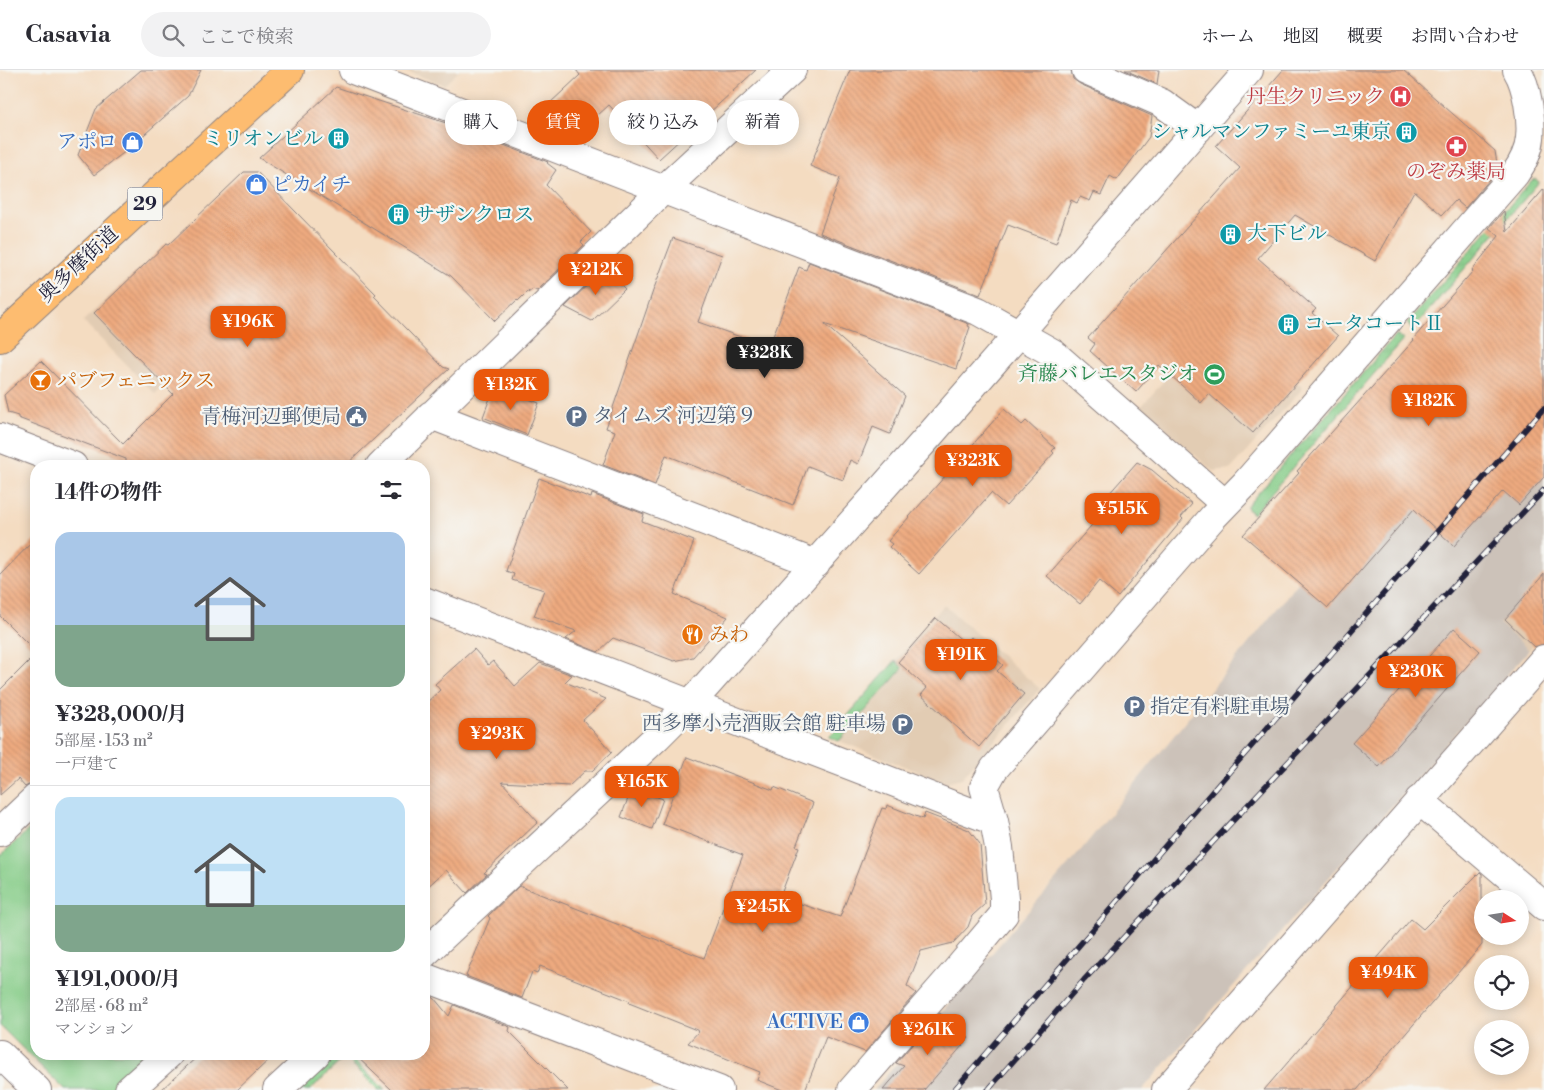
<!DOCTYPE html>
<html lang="ja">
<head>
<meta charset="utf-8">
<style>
  :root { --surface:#fff; --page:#f2f2f3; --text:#2b2b33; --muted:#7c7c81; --line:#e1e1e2; --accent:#ea580c }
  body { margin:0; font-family:"Libre Bodoni","Noto Serif JP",serif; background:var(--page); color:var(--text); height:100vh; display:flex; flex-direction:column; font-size:19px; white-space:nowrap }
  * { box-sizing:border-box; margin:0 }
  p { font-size:16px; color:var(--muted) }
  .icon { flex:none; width:28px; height:28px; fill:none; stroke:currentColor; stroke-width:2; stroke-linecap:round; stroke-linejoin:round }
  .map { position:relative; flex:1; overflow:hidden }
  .sheet { position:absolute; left:30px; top:390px; width:400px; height:600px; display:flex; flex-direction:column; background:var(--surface); border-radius:20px; box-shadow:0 2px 12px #0003 }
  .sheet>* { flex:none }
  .hud { position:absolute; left:445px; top:30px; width:475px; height:45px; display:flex; gap:10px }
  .needle { width:32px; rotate:102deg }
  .controls { position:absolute; left:1474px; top:820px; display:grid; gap:10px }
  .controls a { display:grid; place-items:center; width:55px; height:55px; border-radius:50%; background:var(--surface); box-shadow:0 2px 12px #0003; font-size:25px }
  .price { position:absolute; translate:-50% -42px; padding:0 11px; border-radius:10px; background:var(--accent); color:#fff; font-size:16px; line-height:32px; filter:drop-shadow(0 1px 2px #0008) }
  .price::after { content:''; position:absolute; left:50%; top:30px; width:15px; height:11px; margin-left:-8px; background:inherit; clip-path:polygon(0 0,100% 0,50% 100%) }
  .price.active { background:#222; color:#fff }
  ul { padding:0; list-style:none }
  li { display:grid; align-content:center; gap:10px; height:265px; padding:0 25px }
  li+li { border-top:1px solid var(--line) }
  li span { display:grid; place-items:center; height:155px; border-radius:15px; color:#555 }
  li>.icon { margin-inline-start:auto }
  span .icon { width:90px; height:90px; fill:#fffc; stroke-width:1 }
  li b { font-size:21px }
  h2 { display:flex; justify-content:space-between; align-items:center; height:60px; padding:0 25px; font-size:21px }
  .pill { padding:0 18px; border-radius:22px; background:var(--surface); box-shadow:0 2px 12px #0003; font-size:18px; line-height:45px }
  .pill.active { background:var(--accent); color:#fff }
  header { display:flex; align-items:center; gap:30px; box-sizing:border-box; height:70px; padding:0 25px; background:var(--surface); border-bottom:1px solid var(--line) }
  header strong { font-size:24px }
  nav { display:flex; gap:28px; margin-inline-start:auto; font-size:18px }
  .search { width:350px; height:45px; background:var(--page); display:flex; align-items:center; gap:12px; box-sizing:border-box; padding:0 18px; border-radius:28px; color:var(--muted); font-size:19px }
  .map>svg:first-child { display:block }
</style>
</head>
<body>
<header>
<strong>Casavia</strong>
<div class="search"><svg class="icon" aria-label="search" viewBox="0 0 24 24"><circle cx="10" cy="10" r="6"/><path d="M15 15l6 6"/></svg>ここで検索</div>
<nav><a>ホーム</a><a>地図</a><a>概要</a><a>お問い合わせ</a></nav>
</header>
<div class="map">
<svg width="1544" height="1020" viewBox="0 0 1544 1020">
  <defs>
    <pattern id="grass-tufts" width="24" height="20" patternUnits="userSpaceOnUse" patternTransform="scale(1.25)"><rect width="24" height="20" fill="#85cc87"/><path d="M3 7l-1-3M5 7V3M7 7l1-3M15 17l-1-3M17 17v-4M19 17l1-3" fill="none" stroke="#73af75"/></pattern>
    <pattern id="building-back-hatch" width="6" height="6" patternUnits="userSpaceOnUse" patternTransform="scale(1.25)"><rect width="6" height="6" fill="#eeaa7f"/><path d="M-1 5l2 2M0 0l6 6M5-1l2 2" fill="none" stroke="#cc926f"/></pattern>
  </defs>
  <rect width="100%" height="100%" fill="#f6f6f2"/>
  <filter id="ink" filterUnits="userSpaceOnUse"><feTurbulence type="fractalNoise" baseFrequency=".02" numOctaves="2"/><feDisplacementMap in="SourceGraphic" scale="10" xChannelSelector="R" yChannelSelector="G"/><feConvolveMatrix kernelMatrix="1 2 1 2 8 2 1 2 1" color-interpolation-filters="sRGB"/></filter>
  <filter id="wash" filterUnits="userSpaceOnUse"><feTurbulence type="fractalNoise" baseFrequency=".0096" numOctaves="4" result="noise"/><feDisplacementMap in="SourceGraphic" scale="20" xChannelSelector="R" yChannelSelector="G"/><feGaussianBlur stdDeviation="1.12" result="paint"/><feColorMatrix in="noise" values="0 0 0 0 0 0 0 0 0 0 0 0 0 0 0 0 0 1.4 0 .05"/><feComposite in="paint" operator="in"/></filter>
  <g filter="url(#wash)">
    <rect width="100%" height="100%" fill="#f4dcc1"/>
    <path fill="#e2ccb3" d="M404,0h56l-16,15z
      M130,207l71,72 -46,45 -72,-73z
      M1220,246l83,72 -72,81 -18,2 -72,-64z
      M1544,503v60l-15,17 -29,-26z
      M944,535l96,84 -78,89 -17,4 -116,-45z"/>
    <path fill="#ccc2b9" d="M1544,225v278l-44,51 29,26 -387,440h-268l203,-235 220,-271z"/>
    <path fill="url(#grass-tufts)" stroke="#547761" d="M1536,109l3,3 -127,148 -5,-7 125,-143z
      M1396,265l8,4 -151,175 -5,-4 -1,-4z
      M895,591l8,7 -64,73 -10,-4z
      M338,984h10l37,36h-7l-33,-33 -35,33h-12z"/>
    <path fill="#85cc87" stroke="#547761" d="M36,753v231h118l-39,36h-50l-65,-64v-170z"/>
    <g id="blocks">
      <path fill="url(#building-back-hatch)" d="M141,0h60l-13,26 -51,45 1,1 -44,33 -16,-20 18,-46z
        M576,0h180l-97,89 -50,-54 -36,33 -38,-15 16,-16 -2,-3 31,-29z
        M850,0h221l2,9 7,5 72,32 -3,21 -32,43 -7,-4 -9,19 -7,-3 -4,9 -10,-4 -3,6 -6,-3 -15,43 -48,-18 -28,70 -160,-62 20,-55 -30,-12z
        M1125,0h34l-2,14z
        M1283,0h120l92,81 3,19 -33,38 -9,-8 -14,15 -28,-24 -39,70 -80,-46 -37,43 58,51 -4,4 26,23 -85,97 -44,-39 -8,9 -42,-38 -23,27 -46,-41 5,-7 -7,-6 152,-170 -24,-22z
        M336,17l113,37 99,38 -1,1 9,7 -10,15 45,47 -10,10 3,3 -47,46 -4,-2 -5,4 1,-3 -11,11 -1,-1 -22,21 -44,-45 -192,-118z
        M244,102h13l119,122 -2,2 69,71 6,2 -104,97h-219v-7l-108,-41v-2l-10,-3 -4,-18 37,-34 82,83 50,-50 -79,-81 72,-69 2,1z
        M1544,119v288l-25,28 -16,-14 -49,55 -40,-37 -86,99 -85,-73 56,-62 -2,-2 117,-131 -1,-1 60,-68 -1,-1 27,-34 -10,-8 15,-17 3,21z
        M673,168l49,17 -24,67 71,25 30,-80 7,3 3,-8 160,62 -1,2 2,1 -14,42 -132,-45 81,72 -15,38 -17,-7 -15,37 -8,-4 -7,20 -35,-14 -15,39 -127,-50 -11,30 -52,-20 12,-34 -9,-3 47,-137z
        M605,198l20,21 -33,32 -27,-14z
        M493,320h13l33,13 -12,32 -44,-18z
        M1004,339l18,16 4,-4 29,27 -3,3 2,2 -48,53 -15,-13 -72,81 -30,-27 3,-3 -4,-3z
        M1137,392l15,8 40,34 -11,13 2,2 -65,78 -19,-16 -19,23 -33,-28 51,-58 -6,-5z
        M539,408l52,20 1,-4 52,20 -2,7 52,20 -20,53 54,23 -35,40 -19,4 -61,-23 -15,14 -32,-13 10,-8 -42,-15 10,-26 -32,-10 2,-6 -8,-3z
        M36,468v114l-36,-36v-41z
        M1544,504v70l-10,3 -29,-28z
        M936,548l29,25 6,-6 32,28 -6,6 27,23 -45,53 -58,-52 6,-7 -29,-26z
        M1454,558l26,23 -101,116 -27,-24z
        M474,579l14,16 5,-4 22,25 25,-23 32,12 -7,7 41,17 -23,21 29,32 -20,19h-7l-16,15 -67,-4 36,40 -54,51 3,1 -20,19 -21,-23 -22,20v-185l16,-15 -5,-6z
        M36,584v129h-4l-7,4 -7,-8 -18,16v-105z
        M687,687l86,33 1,-3 39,16 -17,43 3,1 -19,50 60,20 42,-109 4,1 1,-4 36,14 2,-6 44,17 11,14 5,60 -13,12 -4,11 -15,16 -32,8 -14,35 9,7 -51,59 -39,-15 -21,53h-23l-25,-10 3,-8 -72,-29 11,-12 -70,-28 1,-2 -90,-35 -3,8 -5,-2 -10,26 -56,-22 24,-58 -2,-2 31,-30 185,72 39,-103 -81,-31z
        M632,718l31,11 -11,30 -31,-12z
        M1480,802l2,2v71l-125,145h-93l147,-171 12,10z
        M424,924l10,4 15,18 5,-11 56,22 -1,4 59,59h-176l-38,-36h70z
        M940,943l29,25 -45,52h-41l21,-24 -8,-3z
        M200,984h75l-38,36h-76z"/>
    </g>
  </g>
  <g filter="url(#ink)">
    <use href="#blocks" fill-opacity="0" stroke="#8b7f7e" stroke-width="1"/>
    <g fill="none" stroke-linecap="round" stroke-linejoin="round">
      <defs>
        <path id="minor" d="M353,0l625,241 75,42 172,151
          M1086,0l76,33 36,26
          M431,345l385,149
          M0,368l73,28
          M380,396l284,-277 128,-119
          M424,531l570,220
          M1419,730l125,106
          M0,762l36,-34
          M424,884l233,-217 33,-33 239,-268 320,-366
          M424,907l295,113
          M0,984l37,36
          M129,1020l40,-36
          M277,1020l39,-36
          M852,1020l104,-119 48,-57v-15l-5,-52 -5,-26 -10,-34 10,-18 219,-252 32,-33 270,-310c7,-10 14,-23 15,-36 2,-19 -3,-52 -13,-68
          M1166,1020l378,-431"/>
        <path id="primary" d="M0,268l290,-268"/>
      </defs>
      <use href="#minor" stroke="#8b7f7e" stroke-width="30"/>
      <use href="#primary" stroke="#8b7f7e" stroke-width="30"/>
      <use href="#minor" stroke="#fff" stroke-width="28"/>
      <use href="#primary" stroke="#fdbc70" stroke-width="28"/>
      <defs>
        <path id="rail" d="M954,1020l590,-682
          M988,1020l96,-110 97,-104 363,-386"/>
      </defs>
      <use href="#rail" stroke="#22223b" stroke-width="5.5"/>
      <use href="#rail" stroke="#f6f6f2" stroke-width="4" stroke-dasharray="11" stroke-linecap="butt"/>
    </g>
  </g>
  <defs>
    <symbol id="hospital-disc" viewBox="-11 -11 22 22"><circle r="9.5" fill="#e0444e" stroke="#f6f6f2"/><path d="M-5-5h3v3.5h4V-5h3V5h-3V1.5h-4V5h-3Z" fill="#fff"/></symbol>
    <symbol id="building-disc" viewBox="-11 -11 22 22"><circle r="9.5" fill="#0f9aa8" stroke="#f6f6f2"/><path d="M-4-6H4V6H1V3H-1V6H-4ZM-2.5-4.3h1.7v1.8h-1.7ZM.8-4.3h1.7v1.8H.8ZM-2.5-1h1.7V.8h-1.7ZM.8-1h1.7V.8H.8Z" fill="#fff"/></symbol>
    <symbol id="shop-disc" viewBox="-11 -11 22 22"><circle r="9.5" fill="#3f7fe0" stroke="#f6f6f2"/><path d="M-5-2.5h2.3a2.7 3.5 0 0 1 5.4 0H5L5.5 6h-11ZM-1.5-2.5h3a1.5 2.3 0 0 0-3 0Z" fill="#fff"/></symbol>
    <symbol id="pharmacy-disc" viewBox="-11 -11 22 22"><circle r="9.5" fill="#e0444e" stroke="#f6f6f2"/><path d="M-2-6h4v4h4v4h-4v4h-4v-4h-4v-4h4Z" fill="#fff"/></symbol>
    <symbol id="stadium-disc" viewBox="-11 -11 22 22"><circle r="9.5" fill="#2e9e5b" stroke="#f6f6f2"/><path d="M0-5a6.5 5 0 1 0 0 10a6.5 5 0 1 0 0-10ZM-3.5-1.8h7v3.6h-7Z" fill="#fff"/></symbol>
    <symbol id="bar-disc" viewBox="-11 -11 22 22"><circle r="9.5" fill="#e8710a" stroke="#f6f6f2"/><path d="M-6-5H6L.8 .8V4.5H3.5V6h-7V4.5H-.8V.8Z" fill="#fff"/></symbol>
    <symbol id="parking-disc" viewBox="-11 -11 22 22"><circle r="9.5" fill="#5c6f8a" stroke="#f6f6f2"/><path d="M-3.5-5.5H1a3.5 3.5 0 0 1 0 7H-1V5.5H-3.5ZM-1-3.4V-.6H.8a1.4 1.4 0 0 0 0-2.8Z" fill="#fff"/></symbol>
    <symbol id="civic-disc" viewBox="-11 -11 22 22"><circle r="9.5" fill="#5c6f8a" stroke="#f6f6f2"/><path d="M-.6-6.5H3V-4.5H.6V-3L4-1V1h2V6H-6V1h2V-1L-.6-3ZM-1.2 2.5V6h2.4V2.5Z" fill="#fff"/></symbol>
    <symbol id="restaurant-disc" viewBox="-11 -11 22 22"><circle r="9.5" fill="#e8710a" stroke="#f6f6f2"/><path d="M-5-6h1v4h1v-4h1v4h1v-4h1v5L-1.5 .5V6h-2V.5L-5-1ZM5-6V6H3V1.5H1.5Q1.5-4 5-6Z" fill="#fff"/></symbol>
  </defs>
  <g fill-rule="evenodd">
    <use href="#hospital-disc" x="1388" y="14" width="25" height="25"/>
    <use href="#building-disc" x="1394" y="50" width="25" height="25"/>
    <use href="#building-disc" x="326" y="56" width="25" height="25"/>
    <use href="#shop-disc" x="120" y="60" width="25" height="25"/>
    <use href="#pharmacy-disc" x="1444" y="64" width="25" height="25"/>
    <use href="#shop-disc" x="244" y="102" width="25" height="25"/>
    <use href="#building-disc" x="386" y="132" width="25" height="25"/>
    <use href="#building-disc" x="1218" y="152" width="25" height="25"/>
    <use href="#building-disc" x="1276" y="242" width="25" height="25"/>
    <use href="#stadium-disc" x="1202" y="292" width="25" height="25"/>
    <use href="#bar-disc" x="28" y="298" width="25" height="25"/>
    <use href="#parking-disc" x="564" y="334" width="25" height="25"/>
    <use href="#civic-disc" x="344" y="334" width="25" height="25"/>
    <use href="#restaurant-disc" x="680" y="552" width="25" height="25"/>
    <use href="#parking-disc" x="1122" y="624" width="25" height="25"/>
    <use href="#parking-disc" x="890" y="642" width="25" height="25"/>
    <use href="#shop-disc" x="846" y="940" width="25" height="25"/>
  </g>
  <g text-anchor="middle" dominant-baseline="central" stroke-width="4.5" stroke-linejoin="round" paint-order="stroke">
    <rect fill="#f6f6f2" stroke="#626272" stroke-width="1" x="127.5" y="117.5" width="35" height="33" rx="4"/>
    <g font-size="19" font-weight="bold" fill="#22223b">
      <text x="145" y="134">29</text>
    </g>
    <g font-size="20" fill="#be3a42" stroke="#f6f6f2" text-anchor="end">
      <text x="1385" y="27">丹生クリニック</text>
      <text x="1456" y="102" text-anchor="middle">のぞみ薬局</text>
    </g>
    <g font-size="20" fill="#0d838f" stroke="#f6f6f2" text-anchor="start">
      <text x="1391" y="62" text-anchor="end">シャルマンファミーユ東京</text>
      <text x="323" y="69" text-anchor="end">ミリオンビル</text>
      <text x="415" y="145">サザンクロス</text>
      <text x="1247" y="164">大下ビル</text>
      <text x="1304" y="254">コータコートⅡ</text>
    </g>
    <g font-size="20" fill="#366cbe" stroke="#f6f6f2" text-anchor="end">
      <text x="117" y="72">アポロ</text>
      <text x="272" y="115" text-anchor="start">ピカイチ</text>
      <text x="843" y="952">ACTIVE</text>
    </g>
    <g font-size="20" fill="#22223b" stroke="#f6f6f2">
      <text transform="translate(79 195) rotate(-43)">奥多摩街道</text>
    </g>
    <g font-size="20" fill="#27864d" stroke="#f6f6f2" text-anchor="end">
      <text x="1198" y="304">斉藤バレエスタジオ</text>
    </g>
    <g font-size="20" fill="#c56008" stroke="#f6f6f2" text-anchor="start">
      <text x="57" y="311">パブフェニックス</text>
      <text x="709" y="565">みわ</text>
    </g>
    <g font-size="20" fill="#4e5e75" stroke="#f6f6f2" text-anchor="start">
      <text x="593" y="346">タイムズ 河辺第９</text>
      <text x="341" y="347" text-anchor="end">青梅河辺郵便局</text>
      <text x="1150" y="637">指定有料駐車場</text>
      <text x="886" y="654" text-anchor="end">西多摩小売酒販会館 駐車場</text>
    </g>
  </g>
</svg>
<div class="controls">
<a><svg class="needle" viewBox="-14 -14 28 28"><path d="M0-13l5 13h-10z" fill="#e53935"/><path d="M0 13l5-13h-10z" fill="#7c7c81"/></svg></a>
<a><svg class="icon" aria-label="locate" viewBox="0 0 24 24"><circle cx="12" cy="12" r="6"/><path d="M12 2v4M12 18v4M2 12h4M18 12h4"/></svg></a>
<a><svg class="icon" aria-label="layers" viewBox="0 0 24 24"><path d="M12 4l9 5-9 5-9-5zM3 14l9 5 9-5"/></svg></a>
</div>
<b class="price" style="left:596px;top:226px">¥212K</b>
<b class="price" style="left:248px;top:278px">¥196K</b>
<b class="price active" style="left:765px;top:309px">¥328K</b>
<b class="price" style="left:511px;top:341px">¥132K</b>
<b class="price" style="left:1429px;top:357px">¥182K</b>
<b class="price" style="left:973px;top:417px">¥323K</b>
<b class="price" style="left:1122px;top:465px">¥515K</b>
<b class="price" style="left:961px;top:611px">¥191K</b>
<b class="price" style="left:1416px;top:628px">¥230K</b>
<b class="price" style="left:497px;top:690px">¥293K</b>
<b class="price" style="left:642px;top:738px">¥165K</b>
<b class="price" style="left:763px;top:863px">¥245K</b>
<b class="price" style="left:1388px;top:929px">¥494K</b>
<b class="price" style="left:928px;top:986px">¥261K</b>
<div class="hud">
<a class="pill">購入</a>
<a class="pill active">賃貸</a>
<a class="pill">絞り込み</a>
<a class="pill">新着</a>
</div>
<section class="sheet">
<h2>14件の物件<svg class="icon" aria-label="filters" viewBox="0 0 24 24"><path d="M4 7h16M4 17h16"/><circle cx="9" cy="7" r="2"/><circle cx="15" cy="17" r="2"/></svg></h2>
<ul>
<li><span style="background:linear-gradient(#a9c7e8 60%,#7fa58c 0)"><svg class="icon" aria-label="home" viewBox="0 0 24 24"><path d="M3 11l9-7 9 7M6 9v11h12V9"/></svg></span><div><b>¥328,000/月</b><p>5部屋 · 153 m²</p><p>一戸建て</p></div></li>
<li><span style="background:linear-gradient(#bfe0f5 70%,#7fa58c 0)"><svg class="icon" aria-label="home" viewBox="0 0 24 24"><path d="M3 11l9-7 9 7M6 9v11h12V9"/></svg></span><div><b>¥191,000/月</b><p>2部屋 · 68 m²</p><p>マンション</p></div></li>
</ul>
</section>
</div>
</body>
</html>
